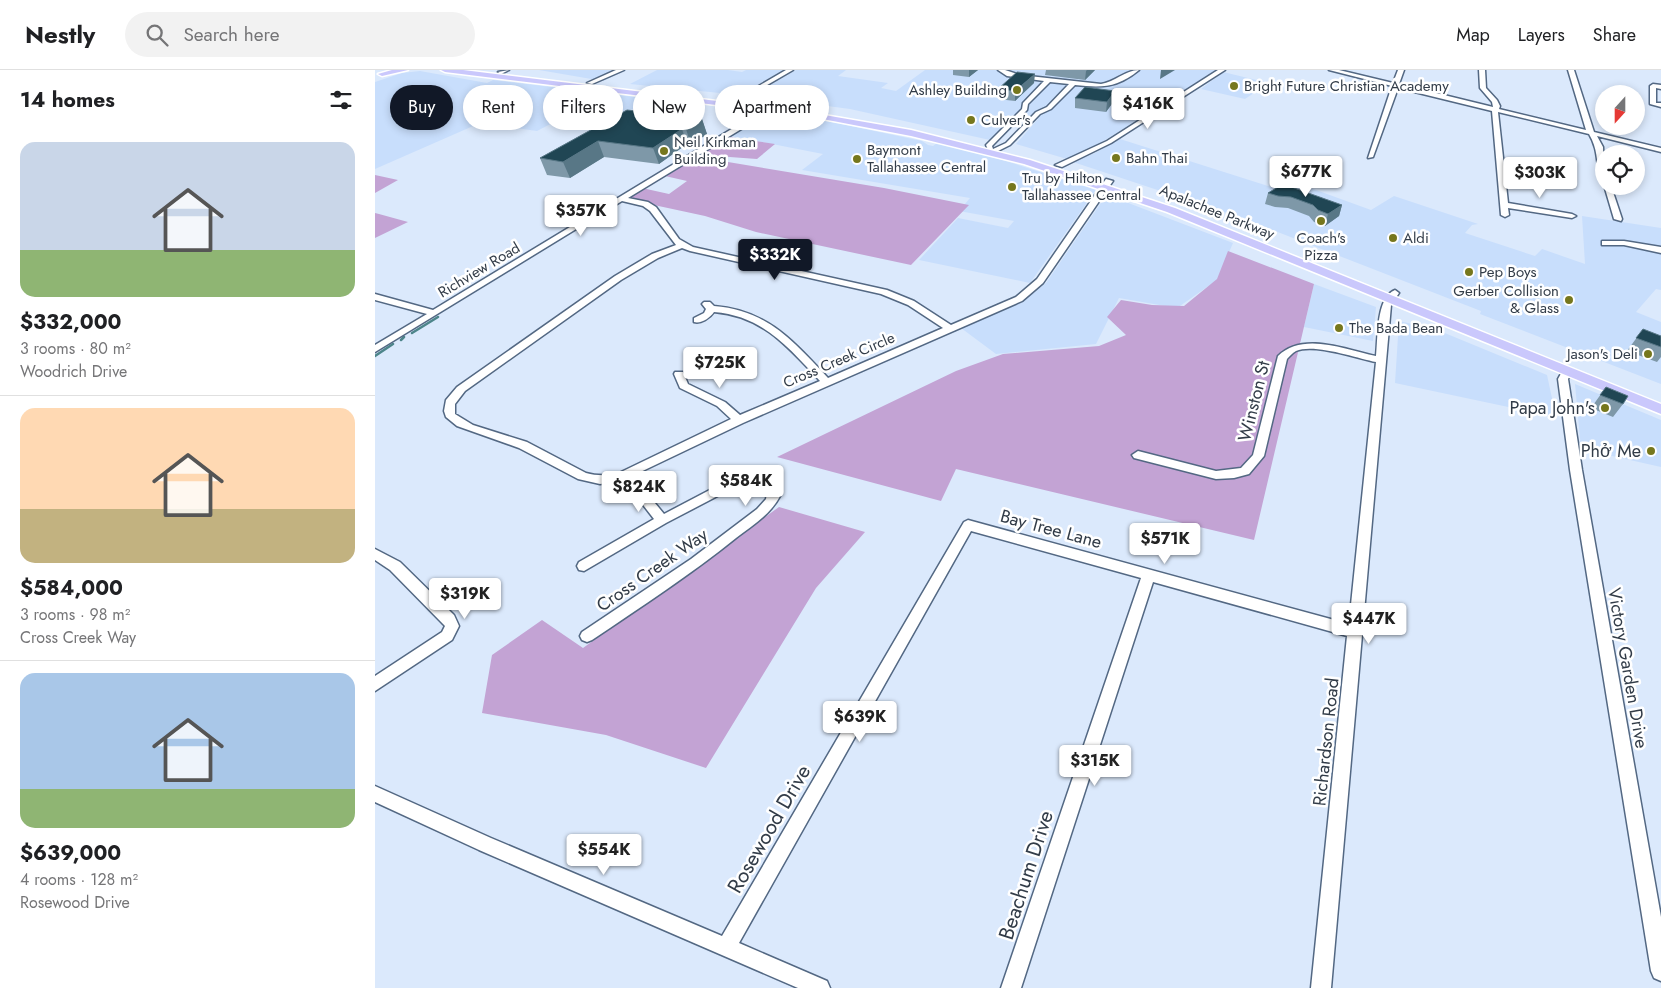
<!DOCTYPE html>
<html lang="en">
<head>
<meta charset="utf-8">
<style>
  :root { --surface:#fff; --page:#f2f2f2; --text:#202124; --muted:#757577; --line:#e0e0e0; --accent:#111827 }
  body { margin:0; font-family:Jost,sans-serif; background:var(--page); color:var(--text); height:100vh; display:flex; flex-direction:column; font-size:19px; white-space:nowrap }
  * { box-sizing:border-box; margin:0 }
  p { font-size:16px; color:var(--muted) }
  .icon { flex:none; width:28px; height:28px; fill:none; stroke:currentColor; stroke-width:2; stroke-linecap:round; stroke-linejoin:round }
  .map { position:relative; flex:1; overflow:hidden }
  .panel { display:flex; flex-direction:column; background:var(--surface); width:375px }
  .panel>* { flex:none }
  .guide { position:absolute; left:15px; top:15px; width:475px; height:45px; display:flex; gap:10px }
  .needle { width:32px; rotate:201deg }
  .controls { position:absolute; left:1220px; top:15px; display:grid; gap:10px }
  .controls a { display:grid; place-items:center; width:50px; height:50px; border-radius:50%; background:var(--surface); box-shadow:0 2px 8px #0003; font-size:25px }
  .price { position:absolute; translate:-50% -42px; padding:0 11px; border-radius:5px; background:#fff; color:#222; font-size:16px; line-height:32px; filter:drop-shadow(0 1px 2px #0008) }
  .price::after { content:''; position:absolute; left:50%; top:30px; width:15px; height:11px; margin-left:-8px; background:inherit; clip-path:polygon(0 0,100% 0,50% 100%) }
  .price.selected { background:var(--accent); color:#fff }
  ul { padding:0; list-style:none }
  li { display:grid; align-content:center; gap:10px; height:265px; padding:0 20px }
  li+li { border-top:1px solid var(--line) }
  li span { display:grid; place-items:center; height:155px; border-radius:15px; color:#555 }
  li>.icon { margin-inline-start:auto }
  span .icon { width:90px; height:90px; fill:#fffc; stroke-width:1 }
  li b { font-size:21px }
  h2 { display:flex; justify-content:space-between; align-items:center; height:60px; padding:0 20px; font-size:21px }
  .pill { padding:0 18px; border-radius:22px; background:var(--surface); box-shadow:0 2px 8px #0003; font-size:18px; line-height:45px }
  .pill.selected { background:var(--accent); color:#fff }
  header { display:flex; align-items:center; gap:30px; box-sizing:border-box; height:70px; padding:0 25px; background:var(--surface); border-bottom:1px solid var(--line) }
  header strong { font-size:24px }
  nav { display:flex; gap:28px; margin-inline-start:auto; font-size:18px }
  .search { width:350px; height:45px; background:var(--page); display:flex; align-items:center; gap:12px; box-sizing:border-box; padding:0 18px; border-radius:28px; color:var(--muted); font-size:19px }
  main { display:flex; flex:1; min-height:0 }
  .map>svg:first-child { display:block }
</style>
</head>
<body>
<header>
<strong>Nestly</strong>
<div class="search"><svg class="icon" aria-label="search" viewBox="0 0 24 24"><circle cx="10" cy="10" r="6"/><path d="M15 15l6 6"/></svg>Search here</div>
<nav><a>Map</a><a>Layers</a><a>Share</a></nav>
</header>
<main>
<section class="panel">
<h2>14 homes<svg class="icon" aria-label="filters" viewBox="0 0 24 24"><path d="M4 7h16M4 17h16"/><circle cx="9" cy="7" r="2"/><circle cx="15" cy="17" r="2"/></svg></h2>
<ul>
<li><span style="background:linear-gradient(#c9d6e8 70%,#8fb573 0)"><svg class="icon" aria-label="home" viewBox="0 0 24 24"><path d="M3 11l9-7 9 7M6 9v11h12V9"/></svg></span><div><b>$332,000</b><p>3 rooms · 80 m²</p><p>Woodrich Drive</p></div></li>
<li><span style="background:linear-gradient(#ffd9b3 65%,#c2b280 0)"><svg class="icon" aria-label="home" viewBox="0 0 24 24"><path d="M3 11l9-7 9 7M6 9v11h12V9"/></svg></span><div><b>$584,000</b><p>3 rooms · 98 m²</p><p>Cross Creek Way</p></div></li>
<li><span style="background:linear-gradient(#a9c7e8 75%,#8fb573 0)"><svg class="icon" aria-label="home" viewBox="0 0 24 24"><path d="M3 11l9-7 9 7M6 9v11h12V9"/></svg></span><div><b>$639,000</b><p>4 rooms · 128 m²</p><p>Rosewood Drive</p></div></li>
</ul>
</section>
<div class="map">
<svg width="1286" height="918" viewBox="0 0 1286 918">
  <rect width="100%" height="100%" fill="#dbe9fc"/>
  <path fill="#c8defc" d="M164,0h87l-23,11z
    M282,0h71l14,2 4,-2h37l-43,25 -110,-11z
    M421,0h50l-8,6 50,7 -7,5 15,3 29,-21h292l-123,77 -27,12 -51,-15 22,-25 -23,-3 -25,24 -140,-31 -98,-13z
    M45,1l67,12 6,-3 159,19 -52,27 -40,-7 -23,12 -57,-8 -105,46v-87l27,-9z
    M848,2l46,11 -24,16 -44,-10z
    M396,43l61,9 90,19 6,4 5,1 4,-3 69,18 90,29 -66,93 -111,-23 39,-42 50,10 6,-7 -55,-10 11,-13 -168,-28 21,-16 -92,-18 32,-21z
    M745,69l161,51 13,-8 77,28 23,-14 84,28 -6,1 -7,8 70,23 7,-7 43,15 -3,-48 79,12v62l-5,-1 -20,23 25,10v62l-181,-70 1,-3 -242,-94 -166,-55 22,-9z
    M735,126l123,47 -16,37 -40,28 -58,-10 -23,46 -100,10 -35,-26 48,-20 22,-13 15,-12 59,-86z
    M939,214l62,23 -3,34 -69,-14z
    M1024,251l36,8 112,46 9,42 -161,-34z
    M1200,314l86,36v47l-80,-18z"/>
  <path fill="#c3a3d4" d="M354,67l46,7 -18,15 -41,-3 -13,-5z
    M329,88l180,30 85,17 -58,60 -155,-33 -51,-16 -79,-17 16,-11 27,6 18,-13 -22,-5 27,-17z
    M0,105l23,5 -23,13z
    M0,143l4,1 29,8 -33,16z
    M853,181l86,33 -60,256 -298,-71 -15,32 -164,-44 179,-86 47,-17 96,-8 27,-11 -19,-18 14,-17 31,5 32,1 33,-27z
    M404,437l86,25 -49,56 -110,180 -100,-33 -124,-22 10,-58 50,-35 41,28z"/>
  <g fill="none" stroke-linecap="round" stroke-linejoin="round">
    <path stroke="#4d858a" stroke-width="2.5" d="M37,263l26,-16
      M26,270l3,-3
      M0,286l18,-12"/>
    <defs>
      <path id="minor" d="M134,0l-8,4 -3,-2z
        M241,0h8l-32,14 -5,-1z
        M411,0h7l-55,32 -5,-1z
        M623,0h7l15,5 81,9c14,-2 24,-14 38,-14 -22,18 -37,18 -64,15l-24,24 -11,5 -30,31 -18,9 -3,-2 -3,-7 36,-36 1,-6 21,-22 -37,-5zM675,12l19,2 -22,23 -11,5 -30,31 -13,6 -1,-3 35,-36 1,-6z
        M843,0h7l-114,73 -49,24 -7,-2 52,-24z
        M954,0h10l54,13 5,-13h6l-5,14 94,23 -1,-5 -12,-14 -1,-18h6l1,18 11,12 3,6 -1,3 87,21 -18,-60h6l20,62 67,16v4l-64,-16 6,11 1,32 -4,-2c-4,-17 -2,-28 -11,-43l-91,-22 10,91 64,11 4,2 -4,2 -64,-10 1,7 -4,2 -4,-2 -9,-104 -94,-23 -25,69 -5,1 24,-72z
        M1278,14l8,1v4l-5,-1v15h5v4l-11,-3v-18z
        M402,33l2,3 -151,92 20,4 8,5 23,32 14,8 194,43 27,11 37,24 65,-28 21,-18 69,-100 7,2 -70,102 -21,18 -279,122 -113,54 3,5 8,4 23,28 59,-31 25,-8 17,4 12,9 3,8c-9,18 -28,30 -44,42 -46,37 -95,69 -144,102l-5,2 -5,-2 -2,-4 2,-4 109,-73 66,-50 9,-10 1,-6 -10,-8 -9,-2 -17,6 -65,34 -82,48 -5,-1 -2,-4 2,-4 75,-43 -21,-27 -8,-4 -5,-7 -20,3 -22,-5 -59,-31 -62,-22 -11,-9 -2,-6 2,-11 11,-13 158,-111 37,-22 24,-9 -26,-34 -7,-5 -21,-5 -247,151v-7l52,-31 -52,-14v-6l58,16 330,-200zM307,178l8,3 191,43 27,11 35,23 -115,50c-35,-37 -61,-68 -114,-72l-4,-4h-6l-2,2 4,5 -2,4 -10,5v4c7,2 16,-4 20,-10 49,4 74,35 106,69l-80,34 -15,-13 -37,-18 -5,-12h-8l-1,2 6,14 37,18 14,13 -112,54c-11,3 -22,3 -33,0l-59,-31 -54,-17 -18,-11v-10l10,-13 156,-111 37,-22z
        M1229,115l7,1 11,33 -1,2 -7,-2z
        M1227,171h22l37,6v6l-37,-8h-22z
        M1020,220l4,3 -8,12 -60,683h-20l36,-352 -194,-54 -132,406h-20l140,-410 -170,-47 -232,412 88,38 3,7h-32l-319,-138 -104,-48v-16l116,52 231,98 242,-414 4,-2 381,104 27,-262c-20,-4 -62,-19 -80,-11 -4,2 -6,5 -9,8l-23,97 -15,18 -15,4 -18,1 -82,-21 -2,-3 6,-4 78,20 25,-3 12,-13 25,-99c25,-25 69,-6 98,0 2,-17 0,-59 19,-66z
        M1192,299l5,3 -4,7 14,91 79,447v64l-7,-3 -3,-7 -81,-501 -12,-91 5,-9z
        M0,479l25,13 54,53 5,11 -7,14 -77,51v-15l67,-44 3,-6 -55,-56 -15,-10z"/>
      <path id="major" d="M17,0h16l-26,6 -4,-2z
        M66,0h22l344,42 104,18 119,30 145,48 486,196v10l-494,-202 -143,-48 -113,-28 -104,-20 -362,-44z"/>
    </defs>
    <use href="#minor" stroke="#536883" stroke-width="3"/>
    <use href="#major" stroke="#fff" stroke-width="3"/>
    <use href="#minor" fill="#fff" fill-rule="evenodd"/>
    <use href="#major" fill="#cac8fc" fill-rule="evenodd"/>
  </g>
  <path fill="#7e98a8" d="M578,0h25l-9,7 -16,-2z
    M671,0h49l-10,10 -40,-5z
    M659,13l-19,18 -17,-2v-10z
    M740,21l-1,10 -8,11 -31,-4v-10z
    M252,40l75,9 5,15 -16,11 -4,-1 -28,20 -55,-7 -34,21 -23,-3 -7,-17z
    M893,123l74,12 -3,11 -14,10 -11,-4 -5,-6 -21,-8 -13,-1 -10,-3z
    M1268,259l18,7v21l-4,5 -30,-11z
    M1231,317l17,17 -10,13 -22,-9z"/>
  <path fill="#587786" d="M594,0h9l-9,7z
    M712,0h8l-10,10 1,-9z
    M786,0h14l-15,9z
    M660,4l-1,9 -19,18v-10z
    M740,21l-1,10 -8,11 1,-10z
    M327,49l5,15 -16,11 -5,-16z
    M307,59l5,15 -28,20 -6,-16z
    M223,71l6,16 -34,21 -7,-16z
    M967,135l-3,11 -14,10 3,-12z"/>
  <path fill="#204654" stroke="#587786" d="M642,2l18,2 -20,17 -17,-2z
    M710,17l30,4 -8,11 -32,-4z
    M252,40l75,9 -16,10h-4l-29,19 -55,-7 -35,21 -23,-4z
    M908,114l59,21 -14,9 -10,-4 -5,-5 -22,-8 -13,-1 -10,-3z
    M1268,259l18,7v11l-25,-9z
    M1231,317l22,9 -5,8 -23,-9z"/>
  <g fill="#76771d" stroke="#fff" stroke-width="2">
    <circle cx="859" cy="16" r="5"/>
    <circle cx="642" cy="20" r="5"/>
    <circle cx="596" cy="50" r="5"/>
    <circle cx="289" cy="81" r="5"/>
    <circle cx="741" cy="88" r="5"/>
    <circle cx="482" cy="89" r="5"/>
    <circle cx="637" cy="117" r="5"/>
    <circle cx="946" cy="151" r="5"/>
    <circle cx="1018" cy="168" r="5"/>
    <circle cx="1094" cy="202" r="5"/>
    <circle cx="1194" cy="230" r="5"/>
    <circle cx="964" cy="258" r="5"/>
    <circle cx="1273" cy="284" r="5"/>
    <circle cx="1230" cy="338" r="5"/>
    <circle cx="1276" cy="381" r="5"/>
  </g>
  <g text-anchor="middle" dominant-baseline="central" stroke-width="5" stroke-linejoin="round" paint-order="stroke">
    <g font-size="15" fill="#323c48" stroke="#fff" text-anchor="start">
      <text x="869" y="16">Bright Future Christian Academy</text>
      <text x="632" y="20" text-anchor="end">Ashley Building</text>
      <text x="606" y="50">Culver's</text>
      <text x="299" y="72">Neil Kirkman<tspan x="299" dy="17">Building</tspan></text>
      <text x="492" y="80">Baymont<tspan x="492" dy="17">Tallahassee Central</tspan></text>
      <text x="751" y="88">Bahn Thai</text>
      <text x="647" y="108">Tru by Hilton<tspan x="647" dy="17">Tallahassee Central</tspan></text>
      <text x="946" y="168" text-anchor="middle">Coach's<tspan x="946" dy="17">Pizza</tspan></text>
      <text x="1028" y="168">Aldi</text>
      <text x="1104" y="202">Pep Boys</text>
      <text x="1184" y="221" text-anchor="end">Gerber Collision<tspan x="1184" dy="17">&amp; Glass</tspan></text>
      <text x="974" y="258">The Bada Bean</text>
      <text x="1263" y="284" text-anchor="end">Jason's Deli</text>
    </g>
    <g font-size="15" fill="#323c48" stroke="#fff">
      <text transform="translate(842 142) rotate(22)">Apalachee Parkway</text>
      <text transform="translate(104 200) rotate(-31)">Richview Road</text>
      <text transform="translate(464 290) rotate(-23)">Cross Creek Circle</text>
    </g>
    <g font-size="18" fill="#323c48" stroke="#fff">
      <text transform="translate(879 331) rotate(-76)">Winston St</text>
      <text transform="translate(676 459) rotate(15)">Bay Tree Lane</text>
      <text transform="translate(277 500) rotate(-35)">Cross Creek Way</text>
      <text transform="translate(1253 598) rotate(80)">Victory Garden Drive</text>
      <text transform="translate(951 672) rotate(-84)">Richardson Road</text>
    </g>
    <g font-size="18" fill="#323c48" stroke="#fff" text-anchor="end">
      <text x="1220" y="338">Papa John's</text>
      <text x="1266" y="381">Phở Me</text>
    </g>
    <g font-size="21" fill="#323c48" stroke="#fff">
      <text transform="translate(394 759) rotate(-60)">Rosewood Drive</text>
      <text transform="translate(651 805) rotate(-72)">Beachum Drive</text>
    </g>
  </g>
</svg>
<div class="controls">
<a><svg class="needle" viewBox="-14 -14 28 28"><path d="M0-13l5 13h-10z" fill="#e53935"/><path d="M0 13l5-13h-10z" fill="#757577"/></svg></a>
<a><svg class="icon" aria-label="locate" viewBox="0 0 24 24"><circle cx="12" cy="12" r="6"/><path d="M12 2v4M12 18v4M2 12h4M18 12h4"/></svg></a>
</div>
<b class="price" style="left:773px;top:60px">$416K</b>
<b class="price" style="left:931px;top:128px">$677K</b>
<b class="price" style="left:1165px;top:129px">$303K</b>
<b class="price" style="left:206px;top:167px">$357K</b>
<b class="price selected" style="left:400px;top:211px">$332K</b>
<b class="price" style="left:345px;top:319px">$725K</b>
<b class="price" style="left:371px;top:437px">$584K</b>
<b class="price" style="left:264px;top:443px">$824K</b>
<b class="price" style="left:790px;top:495px">$571K</b>
<b class="price" style="left:90px;top:550px">$319K</b>
<b class="price" style="left:994px;top:575px">$447K</b>
<b class="price" style="left:485px;top:673px">$639K</b>
<b class="price" style="left:720px;top:717px">$315K</b>
<b class="price" style="left:229px;top:806px">$554K</b>
<div class="guide">
<a class="pill selected">Buy</a>
<a class="pill">Rent</a>
<a class="pill">Filters</a>
<a class="pill">New</a>
<a class="pill">Apartment</a>
</div>
</div>
</main>
</body>
</html>
